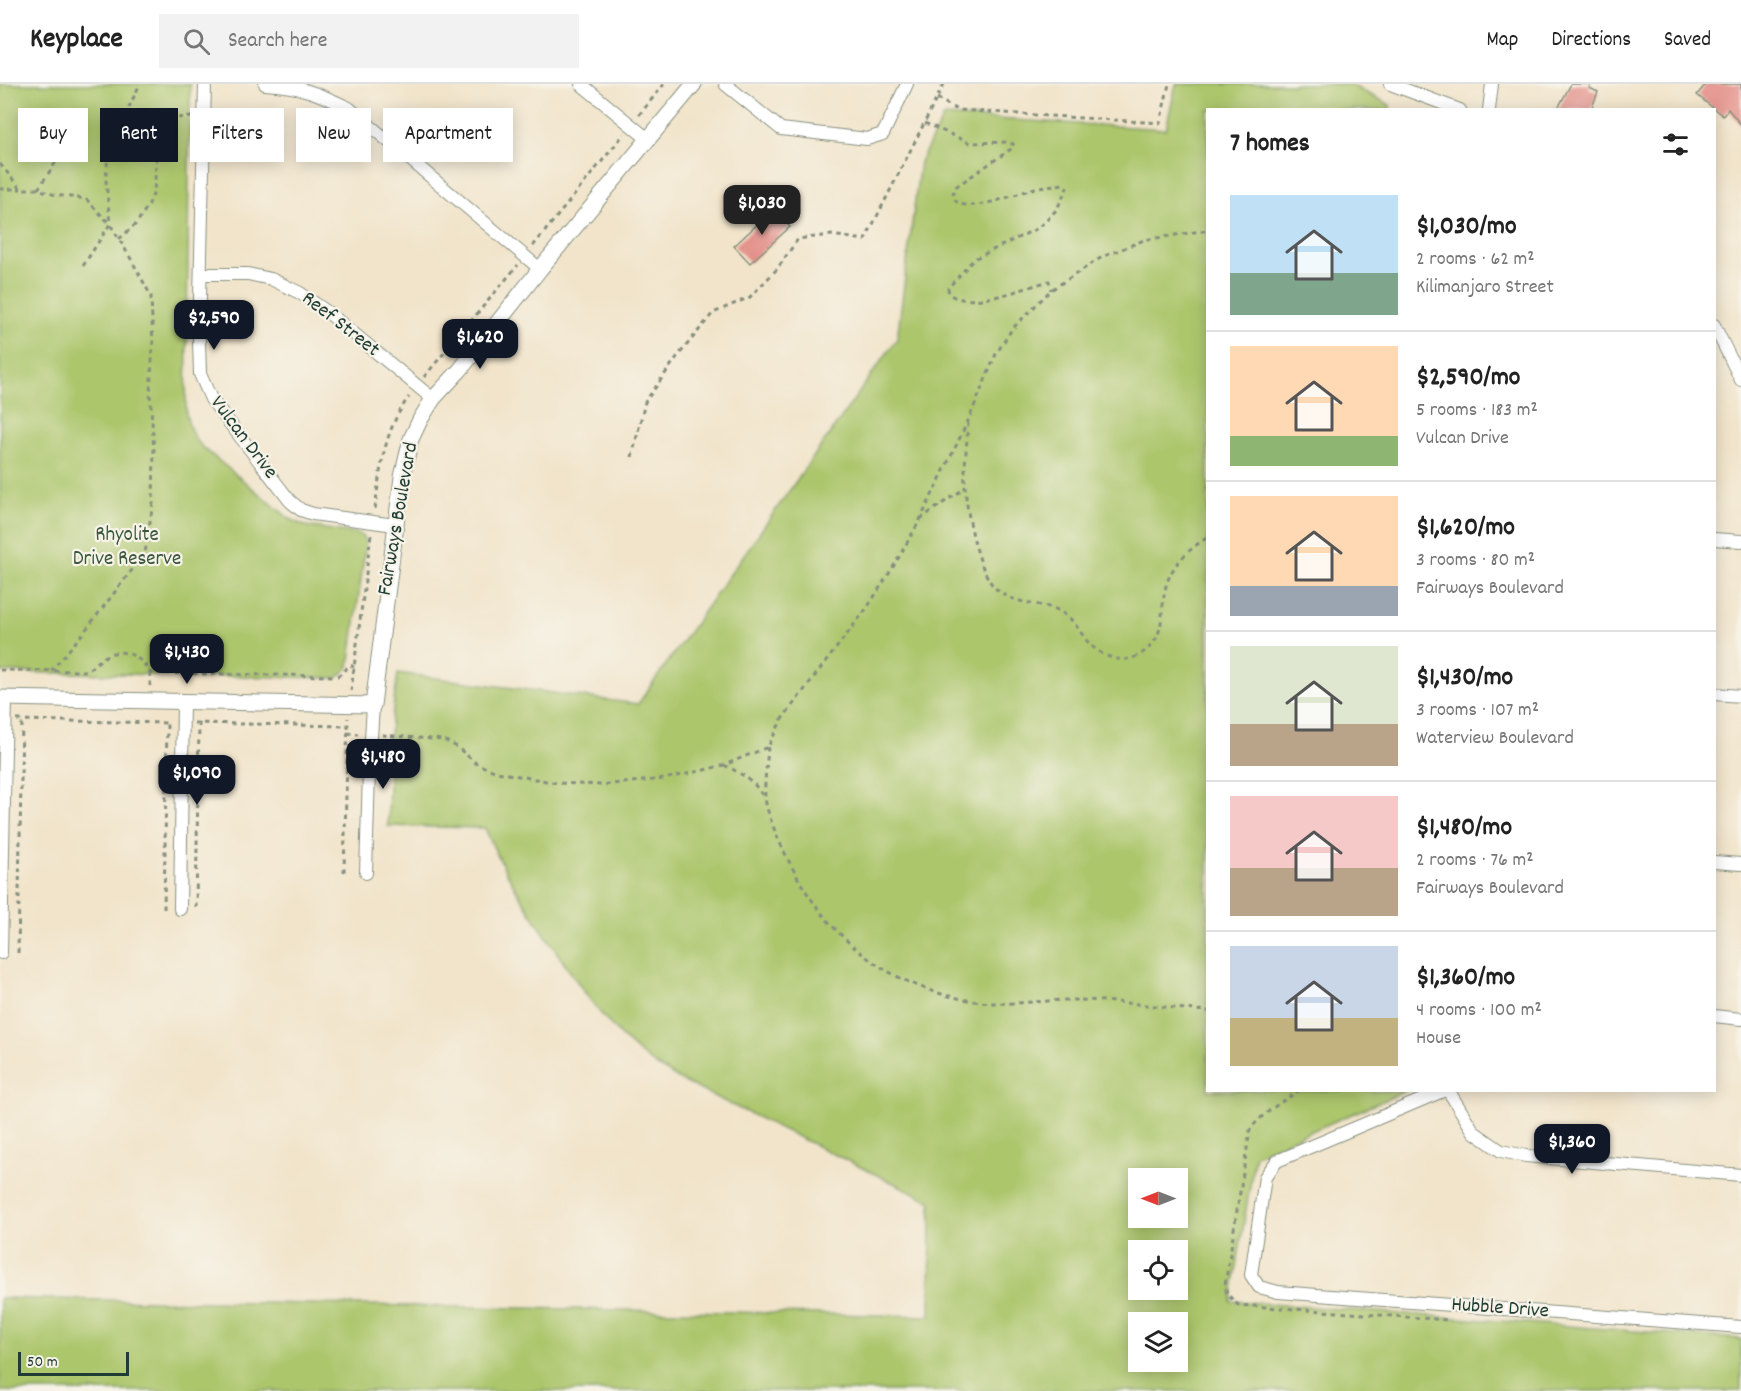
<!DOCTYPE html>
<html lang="en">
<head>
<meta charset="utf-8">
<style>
  :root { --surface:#fff; --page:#f2f2f2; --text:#222; --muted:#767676; --line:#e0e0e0; --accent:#111827 }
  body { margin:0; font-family:Dekko,sans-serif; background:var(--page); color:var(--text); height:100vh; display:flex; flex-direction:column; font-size:22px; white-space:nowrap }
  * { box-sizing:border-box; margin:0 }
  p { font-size:20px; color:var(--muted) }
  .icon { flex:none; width:33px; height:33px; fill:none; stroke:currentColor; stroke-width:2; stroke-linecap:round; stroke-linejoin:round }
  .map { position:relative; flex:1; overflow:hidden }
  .sheet { position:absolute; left:1206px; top:24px; width:510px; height:984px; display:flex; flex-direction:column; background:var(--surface); border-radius:0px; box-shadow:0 3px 15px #0003 }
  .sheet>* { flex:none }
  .guide { position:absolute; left:18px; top:24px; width:570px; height:54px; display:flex; gap:12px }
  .needle { width:39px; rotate:270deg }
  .fabs { position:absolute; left:1128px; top:1084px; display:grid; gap:12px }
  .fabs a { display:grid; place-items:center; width:60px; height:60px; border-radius:0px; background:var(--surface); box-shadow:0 3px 15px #0003; font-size:30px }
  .scale { position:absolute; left:18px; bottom:15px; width:111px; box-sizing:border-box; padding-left:6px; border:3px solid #1f3d34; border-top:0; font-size:16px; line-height:21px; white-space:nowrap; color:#1f3d34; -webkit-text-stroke:4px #f7f3e8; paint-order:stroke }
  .price { position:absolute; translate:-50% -51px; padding:0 14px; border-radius:12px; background:var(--accent); color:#fff; font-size:20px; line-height:39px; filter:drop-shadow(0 2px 3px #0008) }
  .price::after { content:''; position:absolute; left:50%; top:36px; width:18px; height:14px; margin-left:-9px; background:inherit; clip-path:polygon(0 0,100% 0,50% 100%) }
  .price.on { background:#222; color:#fff }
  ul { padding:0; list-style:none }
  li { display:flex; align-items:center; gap:18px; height:150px; padding:0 24px }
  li+li { border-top:2px solid var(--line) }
  li span { display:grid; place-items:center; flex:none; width:168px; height:120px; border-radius:0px; color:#555 }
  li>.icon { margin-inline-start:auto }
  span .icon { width:72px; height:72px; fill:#fffc; stroke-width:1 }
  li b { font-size:26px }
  h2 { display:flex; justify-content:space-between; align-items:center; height:72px; padding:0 24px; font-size:26px }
  .pill { padding:0 21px; border-radius:0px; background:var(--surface); box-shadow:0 3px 15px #0003; font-size:21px; line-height:54px }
  .pill.on { background:var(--accent); color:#fff }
  header { display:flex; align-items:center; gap:36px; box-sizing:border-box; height:84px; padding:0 30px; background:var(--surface); border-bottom:2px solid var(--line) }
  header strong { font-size:28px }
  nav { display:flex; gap:33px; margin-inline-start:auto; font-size:21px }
  .search { width:420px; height:54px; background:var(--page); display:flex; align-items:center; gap:15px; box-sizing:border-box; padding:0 21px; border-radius:0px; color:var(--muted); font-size:22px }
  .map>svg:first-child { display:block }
</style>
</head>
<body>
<header>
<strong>Keyplace</strong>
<div class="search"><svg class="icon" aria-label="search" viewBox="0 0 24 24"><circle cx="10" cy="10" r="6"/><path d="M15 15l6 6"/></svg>Search here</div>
<nav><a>Map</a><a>Directions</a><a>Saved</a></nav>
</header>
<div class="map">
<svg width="1741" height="1307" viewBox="0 0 1741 1307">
  <rect width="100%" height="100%" fill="#f7f3e8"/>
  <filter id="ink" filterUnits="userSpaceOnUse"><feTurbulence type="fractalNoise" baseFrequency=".0167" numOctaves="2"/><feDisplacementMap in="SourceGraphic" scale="12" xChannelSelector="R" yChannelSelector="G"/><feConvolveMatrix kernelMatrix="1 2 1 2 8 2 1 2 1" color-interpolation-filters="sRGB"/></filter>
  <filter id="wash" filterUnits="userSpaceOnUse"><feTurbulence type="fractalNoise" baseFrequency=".008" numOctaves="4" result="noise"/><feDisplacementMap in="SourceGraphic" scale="24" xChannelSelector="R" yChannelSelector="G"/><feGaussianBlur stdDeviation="1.35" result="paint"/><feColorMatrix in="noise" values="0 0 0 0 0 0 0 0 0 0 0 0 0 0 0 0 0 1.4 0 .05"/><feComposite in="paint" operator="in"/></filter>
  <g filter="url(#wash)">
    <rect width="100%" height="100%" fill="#f1e4ca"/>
    <path fill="#acc66c" stroke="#668250" stroke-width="1.5" fill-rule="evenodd" d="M0,0h190l-4,329c2,13 7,24 16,34l88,72 15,7 55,8 6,8 -17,125 -12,11 -337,-6z
      M1176,0h173l41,21v5h-182v980l198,1 -151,64 -24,146 510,38v52h-1741v-93l930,18 1,-115 -251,-121c-11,-7 -24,-14 -34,-22 -41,-31 -68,-75 -96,-116 -25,-37 -48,-73 -65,-114l-97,-2 2,-96 8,-57 240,31 259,-365 23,-177 24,-46 222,13zM1138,1095h40v39h-40zM1138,1167h40v39h-40zM1138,1239h40v39h-40z"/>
    <g id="blocks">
      <path fill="#e38e88" d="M1571,0h20l-2,4 9,4 -7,18h-34z
        M1706,0h35v41l-13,-16 -5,7 -26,-21z
        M774,125l16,18 -40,36 -16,-17z"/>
    </g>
  </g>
  <g filter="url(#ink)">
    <use href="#blocks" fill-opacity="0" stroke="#88907f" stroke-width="1.5"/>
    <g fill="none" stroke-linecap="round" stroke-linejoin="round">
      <defs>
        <path id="minor" d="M205,0l-6,257 1,33 11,25 79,102 11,9 12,4 82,11
          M265,0c35,2 53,9 84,24l191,161
          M581,0l68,56
          M725,0l56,45 86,10 16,-5 24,-50
          M1390,0l70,26
          M1489,26l3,-26
          M201,190h47l23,5 29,14 30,21 103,85
          M1714,241l27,55
          M1714,455l27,2
          M1714,610l27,2
          M1714,778l27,2
          M366,789l3,-101 4,-67
          M180,825l3,-207
          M1,869l5,-255
          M1714,932l27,3
          M1445,1006l-168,71 -12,16 -14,98 8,12 19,5 463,35
          M1448,1006l26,42 27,19 25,5 215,19"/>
        <path id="tertiary" d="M0,614l373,7 29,-228 9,-38 9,-19 13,-21 27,-29 80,-101 154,-185"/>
      </defs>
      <use href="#minor" stroke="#88907f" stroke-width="14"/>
      <use href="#tertiary" stroke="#88907f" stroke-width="17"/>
      <path stroke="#88907f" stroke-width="3" stroke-dasharray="4.5 4.5" stroke-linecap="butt" d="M937,14l20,12 203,13 9,-39
        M639,31l25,-31
        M925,39l45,20 38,-1 5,2 1,3 -60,41c-9,37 67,4 81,0 10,-2 19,-3 29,-4l3,4 -10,21 -11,12 -10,8 -62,30 -26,29 1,6c22,16 75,-6 100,-13l2,9
        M0,80l21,25h17l17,6 31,4 24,25 21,35 20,37 2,50 -3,46 4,59 -1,52 -8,50 -61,79 -33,39
        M0,105h21
        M38,105l28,-42
        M119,155l17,-15 13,-20 5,-12 4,-54 15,-20 19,-1
        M533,162l91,-112
        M83,182l27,-42 -4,-43 2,-30 32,-67
        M424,293l94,-112
        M968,339c-1,21 -4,43 -3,64 2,26 11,74 26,96 3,5 9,9 14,12 20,12 45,6 63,22 8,6 13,17 20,25 11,13 32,23 49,14 34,-17 20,-48 31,-76 7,-19 23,-32 40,-43
        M632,373l13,-55 32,-45 36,-44 37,-16 27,-28 21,-30 33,-4 34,5 79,-156
        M375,425c5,-40 9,-79 34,-112
        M920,435l45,-31
        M0,586l86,1c7,-4 13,-11 20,-15 17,-10 36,1 44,17l188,3 12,-11 4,2
        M150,602v-13
        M351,607l20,-157
        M17,636l152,3
        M194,639l152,3
        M347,649l11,1
        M382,651l62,5 13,7 20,17 20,8 60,11 44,2 63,-6 40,-9 20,-5 44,-18 14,-28 85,-111 28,-44 25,-44 48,-99 28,-67 16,-25 39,-39 51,-33 42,-17 64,-10
        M768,663c-1,17 -4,34 -3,50 2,23 25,68 37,88 41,67 101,107 179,117 33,4 67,-3 100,-2 42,1 84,8 127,11
        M724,681c18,9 30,15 40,33
        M344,788l4,-154
        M196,823l3,-184
        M164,825l3,-186
        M18,869l4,-233
        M1300,1006c-18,12 -38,23 -50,40l-25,155 2,9 11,11 211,15"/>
      <use href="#minor" stroke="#fff" stroke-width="12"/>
      <use href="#tertiary" stroke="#fff" stroke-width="15"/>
    </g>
  </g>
  <g text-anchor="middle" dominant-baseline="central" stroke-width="4.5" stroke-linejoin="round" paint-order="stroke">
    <g font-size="21" fill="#1f3d34" stroke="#f7f3e8">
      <text transform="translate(340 241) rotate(38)">Reef Street</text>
      <text transform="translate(243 354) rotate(53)">Vulcan Drive</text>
      <text transform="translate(399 435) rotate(-80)">Fairways Boulevard</text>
      <text transform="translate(1500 1225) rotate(4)">Hubble Drive</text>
    </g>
    <g font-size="21" fill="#3b583f" stroke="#f7f3e8">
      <text x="127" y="452">Rhyolite<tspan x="127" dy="24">Drive Reserve</tspan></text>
    </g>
  </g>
</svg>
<div class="fabs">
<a><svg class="needle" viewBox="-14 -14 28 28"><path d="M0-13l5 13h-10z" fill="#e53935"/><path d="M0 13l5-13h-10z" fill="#767676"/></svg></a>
<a><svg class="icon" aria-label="locate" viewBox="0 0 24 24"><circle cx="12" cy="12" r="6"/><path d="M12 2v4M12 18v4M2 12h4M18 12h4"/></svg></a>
<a><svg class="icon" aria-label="layers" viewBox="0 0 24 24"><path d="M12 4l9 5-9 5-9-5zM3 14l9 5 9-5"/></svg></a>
</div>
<div class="scale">50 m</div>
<b class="price on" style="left:762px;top:152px">$1,030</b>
<b class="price" style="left:214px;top:267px">$2,590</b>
<b class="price" style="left:480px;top:286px">$1,620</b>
<b class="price" style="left:187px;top:601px">$1,430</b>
<b class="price" style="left:383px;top:706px">$1,480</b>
<b class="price" style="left:197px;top:722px">$1,090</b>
<b class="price" style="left:1572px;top:1091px">$1,360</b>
<div class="guide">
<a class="pill">Buy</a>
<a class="pill on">Rent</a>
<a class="pill">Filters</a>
<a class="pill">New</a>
<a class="pill">Apartment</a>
</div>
<section class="sheet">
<h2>7 homes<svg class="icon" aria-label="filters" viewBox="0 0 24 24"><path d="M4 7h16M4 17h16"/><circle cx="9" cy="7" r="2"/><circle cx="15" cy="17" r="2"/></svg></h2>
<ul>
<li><span style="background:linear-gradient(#bfe0f5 65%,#7fa58c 0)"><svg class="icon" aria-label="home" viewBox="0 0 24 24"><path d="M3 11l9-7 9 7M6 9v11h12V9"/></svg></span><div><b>$1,030/mo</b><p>2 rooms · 62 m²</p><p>Kilimanjaro Street</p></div></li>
<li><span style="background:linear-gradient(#ffd9b3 75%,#8fb573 0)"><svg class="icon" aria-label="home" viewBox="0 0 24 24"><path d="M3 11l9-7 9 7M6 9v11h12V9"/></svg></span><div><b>$2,590/mo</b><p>5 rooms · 183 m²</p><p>Vulcan Drive</p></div></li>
<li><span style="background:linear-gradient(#ffd9b3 75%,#9aa5b1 0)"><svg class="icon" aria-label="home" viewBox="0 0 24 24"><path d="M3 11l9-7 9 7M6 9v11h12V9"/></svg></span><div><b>$1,620/mo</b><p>3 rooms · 80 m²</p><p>Fairways Boulevard</p></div></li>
<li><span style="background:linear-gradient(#dfe7d0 65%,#b9a48a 0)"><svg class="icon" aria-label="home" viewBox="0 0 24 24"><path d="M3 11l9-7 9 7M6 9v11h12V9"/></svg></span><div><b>$1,430/mo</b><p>3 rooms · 107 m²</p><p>Waterview Boulevard</p></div></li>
<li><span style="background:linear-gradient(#f6c9c9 60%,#b9a48a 0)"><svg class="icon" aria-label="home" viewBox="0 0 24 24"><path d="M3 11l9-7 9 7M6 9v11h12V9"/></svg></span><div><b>$1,480/mo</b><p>2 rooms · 76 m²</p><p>Fairways Boulevard</p></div></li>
<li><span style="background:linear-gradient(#c9d6e8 60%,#c2b280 0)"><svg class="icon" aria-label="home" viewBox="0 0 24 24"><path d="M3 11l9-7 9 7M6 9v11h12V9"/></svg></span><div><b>$1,360/mo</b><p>4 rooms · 100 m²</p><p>House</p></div></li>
</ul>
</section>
</div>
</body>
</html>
